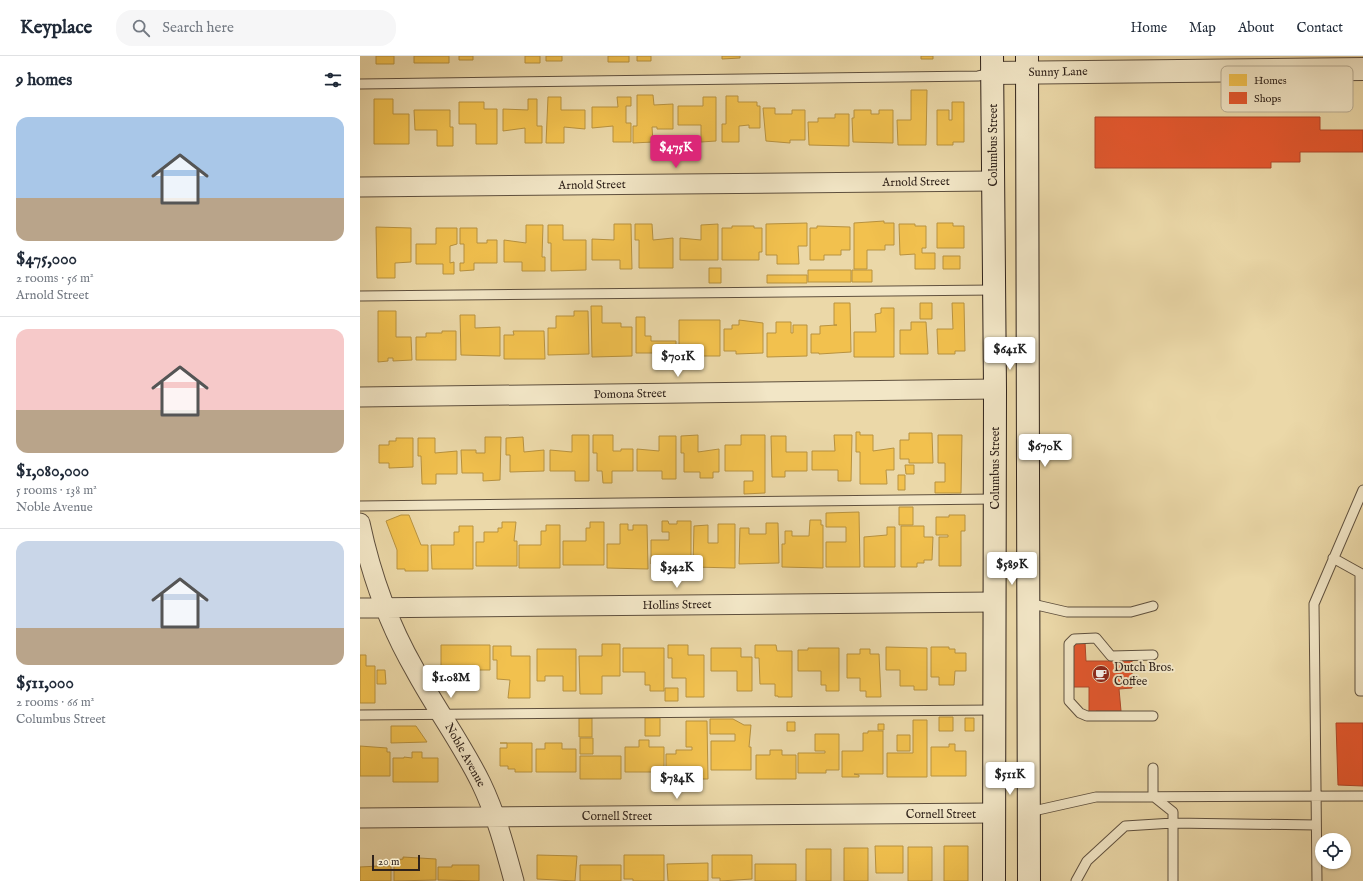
<!DOCTYPE html>
<html lang="en">
<head>
<meta charset="utf-8">
<style>
  :root { --surface:#fff; --page:#f6f6f7; --text:#1f2937; --muted:#747a83; --line:#e0e1e3; --accent:#db2777 }
  body { margin:0; font-family:"IM FELL English",serif; background:var(--page); color:var(--text); height:100vh; display:flex; flex-direction:column; font-size:15px; white-space:nowrap }
  * { box-sizing:border-box; margin:0 }
  p { font-size:13px; color:var(--muted) }
  .icon { flex:none; width:22px; height:22px; fill:none; stroke:currentColor; stroke-width:2; stroke-linecap:round; stroke-linejoin:round }
  .map { position:relative; flex:1; overflow:hidden }
  .drawer { display:flex; flex-direction:column; background:var(--surface); width:360px }
  .drawer>* { flex:none }
  .buttons { position:absolute; left:955px; top:777px; display:grid; gap:8px }
  .buttons a { display:grid; place-items:center; width:36px; height:36px; border-radius:50%; background:var(--surface); box-shadow:0 1px 3px #0004; font-size:20px }
  .scale { position:absolute; left:12px; bottom:10px; width:48px; box-sizing:border-box; padding-left:4px; border:2px solid #30231b; border-top:0; font-size:11px; line-height:14px; white-space:nowrap; color:#30231b; -webkit-text-stroke:3px #f2e6c6; paint-order:stroke }
  .price { position:absolute; translate:-50% -34px; padding:0 9px; border-radius:4px; background:#fff; color:#222; font-size:13px; line-height:26px; filter:drop-shadow(0 1px 2px #0008) }
  .price::after { content:''; position:absolute; left:50%; top:24px; width:12px; height:9px; margin-left:-6px; background:inherit; clip-path:polygon(0 0,100% 0,50% 100%) }
  .price.on { background:var(--accent); color:#fff }
  ul { padding:0; list-style:none }
  li { display:grid; align-content:center; gap:8px; height:212px; padding:0 16px }
  li+li { border-top:1px solid var(--line) }
  li span { display:grid; place-items:center; height:124px; border-radius:12px; color:#555 }
  li>.icon { margin-inline-start:auto }
  span .icon { width:72px; height:72px; fill:#fffc; stroke-width:1 }
  li b { font-size:17px }
  h2 { display:flex; justify-content:space-between; align-items:center; height:48px; padding:0 16px; font-size:17px }
  header { display:flex; align-items:center; gap:24px; box-sizing:border-box; height:56px; padding:0 20px; background:var(--surface); border-bottom:1px solid var(--line) }
  header strong { font-size:19px }
  nav { display:flex; gap:22px; margin-inline-start:auto; font-size:14px }
  .search { width:280px; height:36px; background:var(--page); display:flex; align-items:center; gap:10px; box-sizing:border-box; padding:0 14px; border-radius:16px; color:var(--muted); font-size:15px }
  main { display:flex; flex:1; min-height:0 }
  .map>svg:first-child { display:block }
</style>
</head>
<body>
<header>
<strong>Keyplace</strong>
<div class="search"><svg class="icon" aria-label="search" viewBox="0 0 24 24"><circle cx="10" cy="10" r="6"/><path d="M15 15l6 6"/></svg>Search here</div>
<nav><a>Home</a><a>Map</a><a>About</a><a>Contact</a></nav>
</header>
<main>
<section class="drawer">
<h2>9 homes<svg class="icon" aria-label="filters" viewBox="0 0 24 24"><path d="M4 7h16M4 17h16"/><circle cx="9" cy="7" r="2"/><circle cx="15" cy="17" r="2"/></svg></h2>
<ul>
<li><span style="background:linear-gradient(#a9c7e8 65%,#b9a48a 0)"><svg class="icon" aria-label="home" viewBox="0 0 24 24"><path d="M3 11l9-7 9 7M6 9v11h12V9"/></svg></span><div><b>$475,000</b><p>2 rooms · 56 m²</p><p>Arnold Street</p></div></li>
<li><span style="background:linear-gradient(#f6c9c9 65%,#b9a48a 0)"><svg class="icon" aria-label="home" viewBox="0 0 24 24"><path d="M3 11l9-7 9 7M6 9v11h12V9"/></svg></span><div><b>$1,080,000</b><p>5 rooms · 138 m²</p><p>Noble Avenue</p></div></li>
<li><span style="background:linear-gradient(#c9d6e8 70%,#b9a48a 0)"><svg class="icon" aria-label="home" viewBox="0 0 24 24"><path d="M3 11l9-7 9 7M6 9v11h12V9"/></svg></span><div><b>$511,000</b><p>2 rooms · 66 m²</p><p>Columbus Street</p></div></li>
</ul>
</section>
<div class="map">
<svg width="1003" height="825" viewBox="0 0 1003 825">
  <rect width="100%" height="100%" fill="#ebd8a8"/>
  <filter id="stains"><feTurbulence type="fractalNoise" baseFrequency=".005" numOctaves="4"/><feColorMatrix values="0 0 0 0 .2 0 0 0 0 .09 0 0 0 0 .02 0 0 0 .5 -.17"/></filter>
  <radialGradient id="worn" r=".72"><stop offset=".6" stop-color="#630" stop-opacity="0"/><stop offset="1" stop-color="#630" stop-opacity=".3"/></radialGradient>
  <path fill="#f2c14e" stroke="#b8923f" d="M16,0h18v8h-18z
    M54,0h35v7h-35z
    M99,0h14v4h-14z
    M165,0h15v7h-15z
    M186,0h16v5h-16z
    M248,0h21v6h-21z
    M277,0h14v5h-14z
    M362,0h18v2l-18,1z
    M561,0h12v3h-12z
    M551,34h16l-1,55h-28l-1,-25h14z
    M277,39h16l1,10 19,-1v25h-16v-2h-5l1,15 -20,1v-17h4z
    M366,40h12v6h19v4h3v22h-11v-3l-10,1v16h-17v-18h4z
    M188,41h13v13h24v19l-21,-2v16h-18z
    M257,41h14v9h-5v17h5v19h-18v-16l-21,2v-21h26z
    M343,41h13v44l-15,1v-17h-23v-19h25z
    M14,43h19v15h16v30h-35z
    M168,43h9v27h5v17h-17v-15l-22,3v-22l25,1z
    M99,46h25v7h13v35h-21v-20h-17z
    M592,46h12v40h-11v3h-16v-35h12v10h3z
    M403,52h12v6h17v-4h13v30h-15v3l-24,-2z
    M54,54h36v17h3v19h-16v-16h-22z
    M494,54h17v4h8v-4h14v33l-40,-1 -1,-24h2z
    M475,58h14v32l-40,-1 -1,-23h10v-4h17z
    M524,165v2h10v22h-9v5h-18v19h-13v-46z
    M447,167v23h-9l1,18h-22v-9h-11v-31z
    M577,167h16v3h11v22h-27z
    M254,168h17l1,45h-12v-9h-28v-21l22,1z
    M275,168h17l1,16 20,-2v30h-34v-28h-4z
    M358,168v36h-38v-22l21,2v-15z
    M539,168h16v2h11v22h-4v5h13v16h-20v-15l-15,1z
    M166,169h17l-1,32h3v14h-23v-9h-18v-22l22,3z
    M188,169h15v15h23v30l-35,1v-28h-3z
    M372,170h22v2h8v24h-3v8h-37v-32h10z
    M457,170l33,1v23h-9v5h-17v5h-14v-32h7z
    M16,171l35,1v34l-16,1v15h-18z
    M76,172h21v16l-7,2v17l4,-1v12h-11v-10h-27v-20h20z
    M100,172h17v15h10v-3h10v23h-23v7l-14,1v-8h4v-19h-4z
    M583,200h17v13h-17z
    M349,212h12v15h-12z
    M448,214h43v12h-43z
    M492,214h20v12h-20z
    M407,219h40v8h-40z
    M474,247h16l1,49 -32,2v-1h-8v-19h9v-8l17,-1h-3z
    M560,247h12v16h-12z
    M592,247h12l1,48h-10v3h-17l-1,-25h16z
    M231,250h11v17h19v4h11v29l-40,1z
    M521,252h13v49h-40v-25h22l-1,-18 6,-1z
    M18,255h18v26h15l1,23 -19,1v-3h-5v3l-10,1z
    M214,255h14l1,43 -41,1v-27h8v-12h18z
    M100,259h15v13l25,-1v29l-39,-1z
    M276,261h9v19h6v5h25v12h-40z
    M319,264h41v36h-41z
    M379,264l24,3v30l-27,1v-3h-12v-22h8v-4h7z
    M416,266h15v11h2v-8h14v31l-40,1v-24h9z
    M551,266h15l2,32h-28v-24h11z
    M82,275h14v29h-40v-23h10v-4h16z
    M153,275h31l1,28h-41v-24h10z
    M496,376h4v3h13v16l21,-3v22h-8l1,14h-27v-32h-4z
    M549,377h23l1,30h-24v-4h-9v-19h9z
    M212,379h17v46h-14v-10h-25v-21l22,2z
    M233,379h20v16h8v-2h12v22h-21v12h-9l-1,-12h-5v-18h-4z
    M338,379v17l21,-3v23h-6v6h-13v-6h-16v-19h-3v-17z
    M381,379h24v58l-21,1v-13h9v-10h-28v-26h16z
    M474,379h18l-1,46h-13v-11h-26v-19h23z
    M578,379h24l-1,58h-26v-11h10v-19h-7z
    M299,380h17v43h-14v-8h-25v-22l22,2z
    M411,380h15v16h21v19h-22v6h-13z
    M125,381h16l-1,43 -17,1v-8h-21l-1,-23h15v3h9z
    M163,381l1,15 20,-2v21l-34,1v-17h-4v-17z
    M36,382h17v29l-24,1v-5h-10v-18h10v-4h7z
    M58,382h17v15l22,-2v23h-21v10h-14l-1,-28h-3z
    M545,409h9v9h-8z
    M538,419h7v15h-7z
    M539,451h14v18h-14z
    M499,456l1,55h-34v-25h20v-15h-20v-14z
    M41,459h8l12,30h7v26h-23v-2h-8v-19l-11,-29z
    M589,459h16v16h-4v35h-22v-29h9v-2h-12v-18h13z
    M450,464h11v5h2v43l-41,-1v-23h3v-13h7v5h17z
    M302,465h6l1,3h8v-3h14v42l-40,1v-24h18v-8h-7z
    M142,466h14l-2,19h3v25h-41v-24h8v-10h14v-4h4z
    M230,466h14v43h-41v-24h23v-13h4z
    M406,467h12l1,40 -40,1 1,-36h9v6h17z
    M260,468h8v6h5v-5h14l1,44 -41,-1v-24h13z
    M358,468h17v44l-42,-1 1,-41 14,-1v18h10z
    M186,469h14v43h-41v-23h22v-14h5z
    M99,470h14v43h-41l-1,-24h23v-13h5z
    M541,470h23v11h9l-1,23h-8v3h-7v4h-16z
    M527,471h8v40h-31v-30l23,-2z
    M242,588h18v32h-18v18h-22l-1,-38h23z
    M81,589h49v25h-15v5l-15,2 1,-8 -12,2v-5h-8z
    M308,589h20v10h16v42h-18v-19h-14v-20h-4z
    M395,589h21l1,6h15v46h-14v-1h-3v-12h-15l-1,-26h-4z
    M133,590h18v10h19v42h-22l2,-18 -13,-1v-19h-4z
    M526,591l41,1v42h-13v-4h-14v-16h-14z
    M571,591h18v2h6v4h11v18h-11l-1,14h-15v-8h-8z
    M263,592h41v43h-14v-6h-5v-13h-22z
    M351,592h30v9h11v34h-15v-20h-26z
    M448,592h31v43h-13v-6h-5v-14h-23v-21h10z
    M177,593h39v42h-13v-15h-18v5h-8z
    M500,593h10v5h9l2,43h-15v-6h-6v-13h-13v-24h13z
    M0,599h6v11h9v37h-15z
    M17,614h8l1,14h-9z
    M305,632h13v13h-13z
    M579,661h14v14h-14z
    M219,662h13v19h-13z
    M285,662h15v18h-15z
    M605,662h9v13h-9z
    M350,663h23l11,6h7l-2,22h2v23h-40v-29h24v-7h-25z
    M553,664h14v57h-40v-24h26z
    M326,665h21l1,58h-42v-25h10v-4h16v-3h-6z
    M427,666h8v9h-8z
    M518,668h6v6h-6z
    M31,670h25l11,16 -36,1z
    M508,675h15v43h-29l5,1v2h-17v-26h21v-18h5z
    M455,678h24v36h-13v3h-28v-20h27v-2h-10z
    M537,679h13v16h-13z
    M220,682h13v16h-13z
    M279,684h10v7h15v25h-39v-25h14z
    M140,687h32v29h-17v-3h-7v-3h-8v-18h7v-5z
    M185,687h17v6h14v23h-40v-23h9z
    M589,688h6v7h11v25h-35v-29h18z
    M0,690l27,2v4h3v24h-30z
    M410,694h12v5h14v24h-40v-24h14z
    M52,696h10v6h16v24h-45v-24h11v-1l8,1z
    M220,700h41v23h-41z
    M515,790h28v27h-27z
    M584,790h24v35h-24z
    M548,791h24v34h-24z
    M484,792h24v33h-24z
    M446,793h25v32h-25z
    M177,799l40,1 -2,25 -38,-2z
    M264,799h40v26h-31v-2h-9z
    M352,799h40v24l-32,2v-3h-8z
    M43,801l33,2v21l-42,1v-21l9,-1z
    M348,807v18h-40l-1,-17z
    M395,808h41v17h-41z
    M92,809h27v16l-41,-1v-13h14z
    M220,809h41v16h-41z
    M19,810h12v15h-31v-14z"/>
  <path fill="#e4572e" stroke="#ae4728" d="M735,61h225v13h43v22h-63v10h-29v6h-176z
    M721,583l4,3 1,19h46v27l-13,1 2,22h-25v4h-7v-28h-18l-1,-39z
    M976,667h27v63l-25,-1z"/>
  <g fill="none" stroke-linecap="round" stroke-linejoin="round">
    <defs>
      <path id="service" d="M0,28l618,-8 14,-3
        M0,240l634,-6
        M0,450l635,-7
        M973,502l27,15v118h3
        M668,547l39,9h64l22,-6
        M793,599l-42,1 -15,-18 -22,1 -5,5v57l11,12 7,3h66
        M0,659l634,-5
        M793,712v28l20,16v69
        M669,756l67,-15 267,-1
        M716,825l11,-20 38,-35 48,-3 143,2
        M957,825l-3,-277 49,-114"/>
      <path id="minor" d="M0,131l632,-6
        M0,341l635,-8
        M0,467c11,52 29,102 55,147 21,39 47,74 66,113 15,31 24,65 33,98
        M0,552l634,-6
        M0,762l634,-5"/>
      <path id="tertiary" d="M632,17l371,-4"/>
      <path id="secondary" d="M632,0l3,333 -1,492
        M667,0l2,825"/>
    </defs>
    <use href="#service" stroke="#5f503e" stroke-width="11"/>
    <use href="#minor" stroke="#5f503e" stroke-width="21"/>
    <use href="#tertiary" stroke="#5f503e" stroke-width="24"/>
    <use href="#secondary" stroke="#30231b" stroke-width="24"/>
    <use href="#service" stroke="#f2e6c6" stroke-width="9"/>
    <use href="#minor" stroke="#f2e6c6" stroke-width="19"/>
    <use href="#tertiary" stroke="#f2e6c6" stroke-width="22"/>
    <use href="#secondary" stroke="#f2e6c6" stroke-width="22"/>
  </g>
  <defs>
    <symbol id="cafe-disc" viewBox="-11 -11 22 22"><circle r="9.5" fill="#8f2418" stroke="#f2e6c6"/><path d="M-5.5-4.5H6V0H3Q3 3.5 0 3.5H-2.5Q-5.5 3.5-5.5 0ZM3-3.2v2h1.7v-2ZM-6 4.5H4V6H-6Z" fill="#fff"/></symbol>
  </defs>
  <g fill-rule="evenodd">
    <use href="#cafe-disc" x="731" y="608" width="20" height="20"/>
  </g>
  <g text-anchor="middle" dominant-baseline="central" stroke-width="4" stroke-linejoin="round" paint-order="stroke">
    <g font-size="12" fill="#30231b" stroke="#f2e6c6">
      <text transform="translate(698 16) rotate(-1)">Sunny Lane</text>
      <text transform="translate(633 89) rotate(-90)">Columbus Street</text>
      <text transform="translate(556 126) rotate(-1)">Arnold Street</text>
      <text transform="translate(232 129) rotate(-1)">Arnold Street</text>
      <text transform="translate(270 338) rotate(-1)">Pomona Street</text>
      <text transform="translate(635 412) rotate(-90)">Columbus Street</text>
      <text transform="translate(317 549) rotate(-1)">Hollins Street</text>
      <text transform="translate(105 699) rotate(61)">Noble Avenue</text>
      <text x="581" y="758">Cornell Street</text>
      <text x="257" y="760">Cornell Street</text>
    </g>
    <g font-size="12" fill="#30231b" stroke="#f2e6c6" text-anchor="start">
      <text x="754" y="611">Dutch Bros.<tspan x="754" dy="14">Coffee</tspan></text>
    </g>
  </g>
  <rect x="861" y="10" width="132" height="46" rx="6" fill="#f2e6c6" stroke="#b8ac93" stroke-width="1"/>
  <rect x="869" y="18" width="18" height="12" fill="#f2c14e"/>
  <rect x="869" y="36" width="18" height="12" fill="#e4572e"/>
  <g font-size="11" fill="#30231b">
    <text x="894" y="28">Homes</text>
    <text x="894" y="46">Shops</text>
  </g>
  <rect width="100%" height="100%" filter="url(#stains)"/>
  <rect width="100%" height="100%" fill="url(#worn)"/>
</svg>
<div class="buttons">
<a><svg class="icon" aria-label="locate" viewBox="0 0 24 24"><circle cx="12" cy="12" r="6"/><path d="M12 2v4M12 18v4M2 12h4M18 12h4"/></svg></a>
</div>
<div class="scale">20 m</div>
<b class="price on" style="left:316px;top:113px">$475K</b>
<b class="price" style="left:650px;top:315px">$641K</b>
<b class="price" style="left:318px;top:322px">$701K</b>
<b class="price" style="left:685px;top:412px">$670K</b>
<b class="price" style="left:652px;top:530px">$589K</b>
<b class="price" style="left:317px;top:533px">$342K</b>
<b class="price" style="left:91px;top:643px">$1.08M</b>
<b class="price" style="left:650px;top:740px">$511K</b>
<b class="price" style="left:317px;top:744px">$784K</b>
</div>
</main>
</body>
</html>
